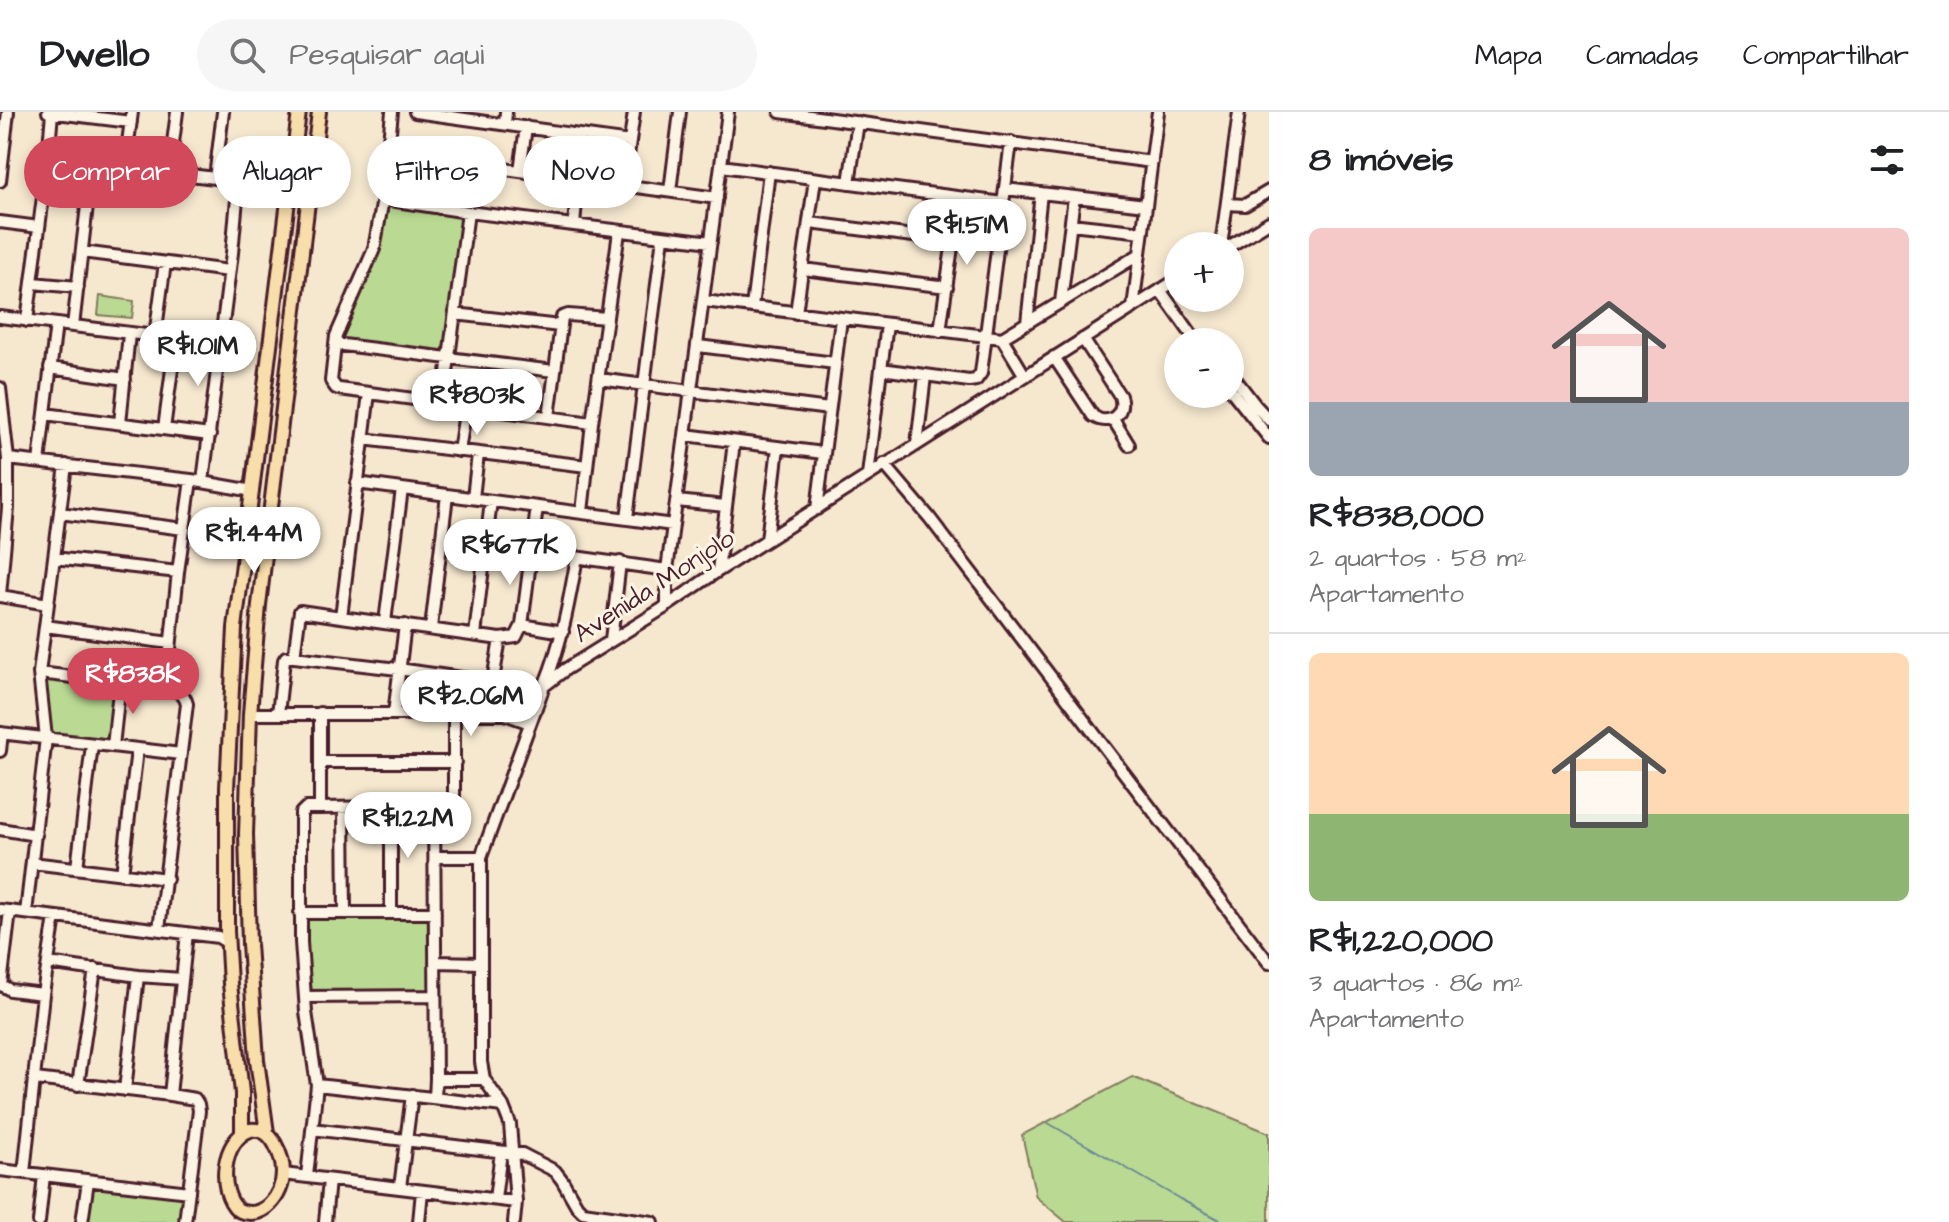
<!DOCTYPE html>
<html lang="pt">
<head>
<meta charset="utf-8">
<style>
  :root { --surface:#fff; --page:#f6f6f6; --text:#202124; --muted:#757577; --line:#e0e0e0; --accent:#d1495b }
  body { margin:0; font-family:"Architects Daughter",sans-serif; background:var(--page); color:var(--text); height:100vh; display:flex; flex-direction:column; font-size:30px; white-space:nowrap }
  * { box-sizing:border-box; margin:0 }
  p { font-size:26px; color:var(--muted) }
  .icon { flex:none; width:44px; height:44px; fill:none; stroke:currentColor; stroke-width:2; stroke-linecap:round; stroke-linejoin:round }
  .map { position:relative; flex:1; overflow:hidden }
  .sheet { display:flex; flex-direction:column; background:var(--surface); width:680px }
  .sheet>* { flex:none }
  .hud { position:absolute; left:24px; top:24px; width:760px; height:72px; display:flex; gap:16px }
  .buttons { position:absolute; left:1164px; top:120px; display:grid; gap:16px }
  .buttons a { display:grid; place-items:center; width:80px; height:80px; border-radius:50%; background:var(--surface); box-shadow:0 4px 12px #0003; font-size:40px }
  .price { position:absolute; translate:-50% -68px; padding:0 18px; border-radius:28px; background:#fff; color:#222; font-size:26px; line-height:52px; filter:drop-shadow(0 2px 4px #0008) }
  .price::after { content:''; position:absolute; left:50%; top:48px; width:24px; height:18px; margin-left:-12px; background:inherit; clip-path:polygon(0 0,100% 0,50% 100%) }
  .price.current { background:var(--accent); color:#fff }
  ul { padding:0; list-style:none }
  li { display:grid; align-content:center; gap:16px; height:424px; padding:0 40px }
  li+li { border-top:2px solid var(--line) }
  li span { display:grid; place-items:center; height:248px; border-radius:12px; color:#555 }
  li>.icon { margin-inline-start:auto }
  span .icon { width:144px; height:144px; fill:#fffc; stroke-width:1 }
  li b { font-size:34px }
  h2 { display:flex; justify-content:space-between; align-items:center; height:96px; padding:0 40px; font-size:34px }
  .tag { padding:0 28px; border-radius:36px; background:var(--surface); box-shadow:0 4px 12px #0003; font-size:28px; line-height:72px }
  .tag.current { background:var(--accent); color:#fff }
  header { display:flex; align-items:center; gap:48px; box-sizing:border-box; height:112px; padding:0 40px; background:var(--surface); border-bottom:2px solid var(--line) }
  header strong { font-size:38px }
  nav { display:flex; gap:44px; margin-inline-start:auto; font-size:28px }
  .search { width:560px; height:72px; background:var(--page); display:flex; align-items:center; gap:20px; box-sizing:border-box; padding:0 28px; border-radius:44px; color:var(--muted); font-size:30px }
  main { display:flex; flex:1; min-height:0 }
  .map>svg:first-child { display:block }
</style>
</head>
<body>
<header>
<strong>Dwello</strong>
<div class="search"><svg class="icon" aria-label="search" viewBox="0 0 24 24"><circle cx="10" cy="10" r="6"/><path d="M15 15l6 6"/></svg>Pesquisar aqui</div>
<nav><a>Mapa</a><a>Camadas</a><a>Compartilhar</a></nav>
</header>
<main>
<div class="map">
<svg width="1269" height="1110" viewBox="0 0 1269 1110">
  <rect width="100%" height="100%" fill="#f6e8cf"/>
  <filter id="ink" filterUnits="userSpaceOnUse"><feTurbulence type="fractalNoise" baseFrequency=".0125" numOctaves="2"/><feDisplacementMap in="SourceGraphic" scale="16" xChannelSelector="R" yChannelSelector="G"/><feConvolveMatrix kernelMatrix="1 2 1 2 8 2 1 2 1" color-interpolation-filters="sRGB"/></filter>
  <g filter="url(#ink)">
    <path fill="#bada93" stroke="#827c5f" stroke-width="2" d="M387,94l78,9 -19,137 -105,-13 36,-90z
      M100,184l34,5 -2,17 -34,-3z
      M45,565l70,16 -5,50 -56,-8 -10,-32z
      M303,807h128l-1,72 -118,1z
      M1132,965l137,56v89h-203l-30,-25 -14,-62z
      M86,1065l99,13 -4,32h-101z"/>
    <g fill="none" stroke-linecap="round" stroke-linejoin="round">
      <path stroke="#6b8996" stroke-width="2" d="M1048,1011l132,76 44,23"/>
      <defs>
        <path id="minor" d="M48,0l83,10
          M415,0l215,30
          M780,0l372,50
          M505,12l1,-12
          M387,41l330,45
          M48,46l167,20 18,4 5,6 -6,65 -29,228
          M125,54l7,-54
          M721,54l282,37
          M520,59l6,-44
          M169,61l8,-61
          M215,66l8,-66
          M0,69l8,-69
          M849,71l9,-61
          M624,73l10,-73
          M1005,77l141,16
          M670,79l10,-79
          M383,87l85,13 243,30
          M1227,92l18,1 24,-14
          M439,96l5,-46
          M0,110l39,5
          M810,111l143,18
          M1071,112l72,8
          M574,113l4,-46
          M1221,134l18,-134
          M1230,134l39,-24
          M82,140l147,19
          M803,157l144,18
          M32,171l46,4
          M1160,178l37,52
          M704,189l298,37 138,-84
          M1061,190l13,-105
          M752,195l17,-135
          M1133,196l25,-196
          M796,201l19,-134
          M455,202l105,12
          M0,205l220,27
          M27,209l21,-163 4,-45
          M1027,211l14,-130
          M887,213l-6,44 88,12 7,-1 5,-7 30,-231
          M73,214l19,-163
          M940,219l19,-133
          M155,224l10,-73
          M1002,226l23,38
          M335,232l219,27
          M698,234l137,17
          M1054,245l39,59c16,11 33,-2 27,-20l-37,-57
          M50,256l75,11
          M1230,260l26,34 13,14
          M599,267l230,30
          M0,276l8,71v49l-8,87
          M1230,277l39,49
          M369,281l223,30
          M443,291l25,-191
          M45,302l165,21
          M549,305l13,-100 6,-2 39,3
          M1113,307l16,26
          M120,311l9,-89
          M164,317l12,-90
          M686,323l137,18
          M363,327l224,27
          M917,332l8,-68
          M459,339l7,-44
          M8,347l183,21 62,11
          M39,350l17,-138
          M884,352l45,53 340,446
          M868,363l13,-106
          M357,371l316,42
          M473,386l5,-44
          M677,389l48,5
          M817,397l24,-190
          M582,400l10,-89 27,-191
          M60,401l124,16
          M627,406l36,-281
          M767,428l11,-93
          M532,439l135,19
          M54,446l124,14
          M718,459l16,-129
          M0,484l48,8
          M667,494v-36l61,-458
          M341,505l159,22 16,-2 6,-12 15,-118
          M385,510l17,-133
          M522,513l41,7
          M45,514l125,17
          M431,516l16,-133
          M475,523l16,-134
          M611,528l9,-78
          M294,545l104,12 92,13 3,-2 7,-41
          M39,561l127,15c11,3 18,4 21,16l-28,225
          M545,572c17,-42 24,-82 32,-127
          M166,576l12,-116 13,-92
          M250,602h255l25,9
          M278,602l6,-54 2,-3h8l6,-46 41,6 28,-224 -30,-4 -3,-1 -5,-7 5,-45 38,-87 9,-50 9,-87
          M394,602l11,-89
          M0,621l181,21
          M113,634l7,-64
          M0,639l2,-18
          M320,650h135
          M320,696v-95
          M344,696l1,105
          M434,696l2,271 -1,19
          M0,717l36,6
          M436,745h45
          M32,751l135,16
          M77,756l15,-123
          M122,762l15,-124
          M0,798l218,27 10,6
          M10,799l-9,74 9,5 33,4
          M26,801l20,-175 -7,-65 27,-208
          M300,801h135
          M391,801v-105
          M435,850l46,1
          M48,851l90,13 44,3
          M306,885l129,-1
          M35,967l135,16 25,4 3,5 1,7 -14,111
          M436,967h48
          M78,973l17,-116
          M317,973l186,21
          M125,978l13,-114
          M170,983l17,-162
          M312,1017l210,25 33,17 7,9 15,26 6,6 70,10
          M0,1058l189,22
          M24,1061l19,-179 12,-77
          M283,1062l233,28
          M307,1064l10,-91 -11,-73 -5,-70v-129l5,-5h14l134,-2v-92
          M400,1075l12,-92
          M495,1087l6,-47
          M39,1110l5,-47
          M82,1110l6,-41
          M325,1110l4,-42
          M419,1110l3,-31
          M514,1110l2,-20 -6,-78 -7,-18 -19,-27 -3,-17v-205l63,-171 22,-17 101,-63 51,-35 460,-292"/>
        <path id="major" d="M250,1018c12,-1 19,3 25,14 5,9 8,19 8,29 0,22 -20,49 -45,37 -21,-19 -16,-70 12,-80z
          M242,1021v-40l-12,-109 -3,-53v-143l8,-160 64,-516
          M267,1021l-10,-73 -8,-116 -3,-110 4,-120 9,-109 60,-493"/>
      </defs>
      <use href="#minor" stroke="#4a1f2b" stroke-width="16"/>
      <use href="#major" stroke="#4a1f2b" stroke-width="18"/>
      <use href="#minor" stroke="#fcf5e5" stroke-width="10"/>
      <use href="#major" stroke="#f8deab" stroke-width="12"/>
    </g>
  </g>
  <g text-anchor="middle" dominant-baseline="central" stroke-width="6" stroke-linejoin="round" paint-order="stroke">
    <g font-size="26" fill="#4a1f2b" stroke="#fcf5e5">
      <text transform="translate(654 474) rotate(-33)">Avenida Monjolo</text>
    </g>
  </g>
</svg>
<div class="buttons">
<a>+</a>
<a>−</a>
</div>
<b class="price" style="left:967px;top:155px">R$1.51M</b>
<b class="price" style="left:198px;top:276px">R$1.01M</b>
<b class="price" style="left:477px;top:325px">R$803K</b>
<b class="price" style="left:254px;top:463px">R$1.44M</b>
<b class="price" style="left:510px;top:475px">R$677K</b>
<b class="price current" style="left:133px;top:604px">R$838K</b>
<b class="price" style="left:471px;top:626px">R$2.06M</b>
<b class="price" style="left:408px;top:748px">R$1.22M</b>
<div class="hud">
<a class="tag current">Comprar</a>
<a class="tag">Alugar</a>
<a class="tag">Filtros</a>
<a class="tag">Novo</a>
</div>
</div>
<section class="sheet">
<h2>8 imóveis<svg class="icon" aria-label="filters" viewBox="0 0 24 24"><path d="M4 7h16M4 17h16"/><circle cx="9" cy="7" r="2"/><circle cx="15" cy="17" r="2"/></svg></h2>
<ul>
<li><span style="background:linear-gradient(#f6c9c9 70%,#9aa5b1 0)"><svg class="icon" aria-label="home" viewBox="0 0 24 24"><path d="M3 11l9-7 9 7M6 9v11h12V9"/></svg></span><div><b>R$838,000</b><p>2 quartos · 58 m²</p><p>Apartamento</p></div></li>
<li><span style="background:linear-gradient(#ffd9b3 65%,#8fb573 0)"><svg class="icon" aria-label="home" viewBox="0 0 24 24"><path d="M3 11l9-7 9 7M6 9v11h12V9"/></svg></span><div><b>R$1,220,000</b><p>3 quartos · 86 m²</p><p>Apartamento</p></div></li>
</ul>
</section>
</main>
</body>
</html>
